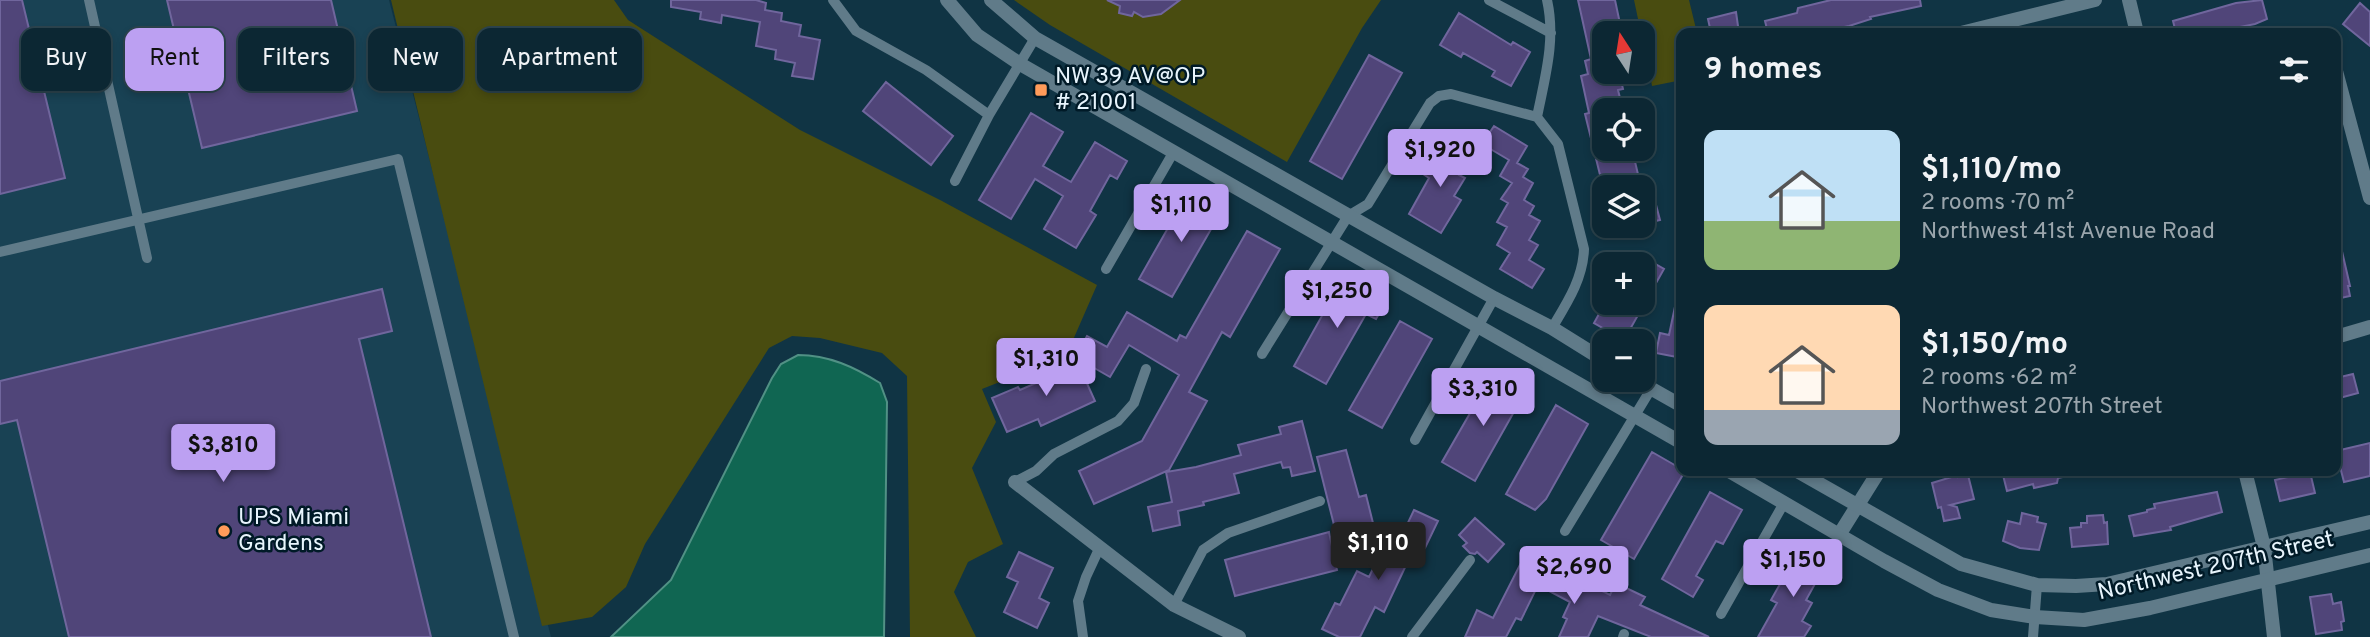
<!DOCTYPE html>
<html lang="en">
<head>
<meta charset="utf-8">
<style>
  :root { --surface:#0c2733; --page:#152f3b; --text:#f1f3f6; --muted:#9aa5ac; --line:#2c444e; --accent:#bca0f2 }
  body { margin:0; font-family:Overpass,sans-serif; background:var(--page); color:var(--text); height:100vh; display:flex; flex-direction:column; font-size:26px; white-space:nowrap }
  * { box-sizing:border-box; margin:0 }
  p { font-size:23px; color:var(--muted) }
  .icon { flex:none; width:38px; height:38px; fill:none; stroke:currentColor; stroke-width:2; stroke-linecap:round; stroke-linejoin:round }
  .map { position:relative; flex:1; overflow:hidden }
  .side { position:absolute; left:1676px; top:28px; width:665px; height:448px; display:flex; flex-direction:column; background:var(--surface); border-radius:14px; box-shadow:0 4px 10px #0003,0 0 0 2px var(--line) }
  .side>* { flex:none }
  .hud { position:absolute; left:21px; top:28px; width:665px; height:63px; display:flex; gap:14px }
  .needle { width:46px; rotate:348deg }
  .controls { position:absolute; left:1592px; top:21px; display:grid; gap:14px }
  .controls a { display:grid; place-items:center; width:63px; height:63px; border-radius:14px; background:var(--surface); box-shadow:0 4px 10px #0003,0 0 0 2px var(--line); font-size:35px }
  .price { position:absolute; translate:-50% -60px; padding:0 16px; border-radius:7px; background:var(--accent); color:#111; font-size:23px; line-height:46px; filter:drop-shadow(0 2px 4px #0008) }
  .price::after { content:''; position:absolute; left:50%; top:42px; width:21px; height:16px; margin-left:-10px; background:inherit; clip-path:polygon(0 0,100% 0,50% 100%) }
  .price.current { background:#222; color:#fff }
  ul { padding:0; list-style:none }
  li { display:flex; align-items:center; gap:21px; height:175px; padding:0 28px }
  li span { display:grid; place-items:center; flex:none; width:196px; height:140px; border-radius:14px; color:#555 }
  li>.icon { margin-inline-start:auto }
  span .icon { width:84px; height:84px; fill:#fffc; stroke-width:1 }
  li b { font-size:30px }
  h2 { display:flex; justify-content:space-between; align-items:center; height:84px; padding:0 28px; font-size:30px }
  .tag { padding:0 24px; border-radius:14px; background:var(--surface); box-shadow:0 4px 10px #0003,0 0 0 2px var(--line); font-size:24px; line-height:63px }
  .tag.current { background:var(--accent); color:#111 }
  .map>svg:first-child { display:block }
</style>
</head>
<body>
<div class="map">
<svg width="2370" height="637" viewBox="0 0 2370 637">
  <rect width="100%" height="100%" fill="#103444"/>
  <path fill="#194254" d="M0,0h389l162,637h-551z"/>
  <path fill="#494c10" d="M391,0h223l14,20 172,110 142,71 155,84 -31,71 -84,33 14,33 -24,46 31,76 -35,18 -14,30 22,45h-66l-3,-261 -25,-23 -62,-15 -28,-2 -23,12 -124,196 -19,43 -34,30 -50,9z
    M1014,0h367l-19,28 -75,134 -237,-137z
    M1634,0h55l8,33h-15v47l-30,6 -9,-53h-2z"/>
  <path fill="#106652" stroke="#519185" stroke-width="2" d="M798,355c31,0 56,12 82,28l7,19 -3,235h-273l60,-57 101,-202 9,-14z"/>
  <path fill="#504579" stroke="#70669d" stroke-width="2" d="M0,0h22l43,178 -65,16z
    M167,0h164l26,111 -155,37z
    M671,0h85l10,3 -1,7 17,3 -1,8 20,4 -2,11 21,4 -7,39 -21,-3 3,-13 -20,-4 1,-9 -20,-4 4,-24 -38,-7 -1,8 -21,-4 1,-7 -30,-5z
    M1107,0h73l-19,14 -18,3 -9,-5 -2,4 -13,-3 1,-7z
    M1578,0h37l7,33h-17v39h14l4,17 -5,1 5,20h-18v39h27l9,38h-38l-18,-73 4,-1 -8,-37 7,-2 -3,-13 6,-2z
    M1831,0h89l1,6 -51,11 1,2 -22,7 -34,7h-47l-3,-12 32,-8 1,-5z
    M2262,0l5,19 -12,5 -45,9h-34l-3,-12 63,-18z
    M2360,3l10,9v34l-27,-22z
    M1736,12l3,21h-28l-3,-14z
    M1459,13l52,32 2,-3 17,10 -19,34 -19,-10 3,-5 -32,-18 -2,4 -21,-12z
    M1369,55l33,18 -60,106 -32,-18z
    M886,82l67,54 -22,29 -68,-54z
    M1031,113l32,19 -20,34 28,16 24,-40 32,19 -10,18 -7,-4 -20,36 6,4 -20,33 -32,-19 19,-33 -28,-17 -24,40 -32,-19z
    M1494,126l33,20 -10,17 11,6 -5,8 10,6 -9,17 10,6 -5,9 11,6 -11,19 9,5 -9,15 15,9 -12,19 -32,-19 10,-16 -13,-8 10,-18 -10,-5 11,-19 -7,-4 11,-16 -12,-7 9,-16 -27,-16z
    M1441,143l27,15 -9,17 6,3 -11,18 7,4 -20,33 -32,-19 20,-36 -6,-4z
    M1189,191l33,19 -50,87 -33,-18z
    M1655,201l5,19 -17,4v-21z
    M1247,231l33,18 -50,88 -8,-5 -33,60 18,9 -38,69 -75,34 -15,-33 63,-30 37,-66 -50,-30 -19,32 -35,-20 12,-21 20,11 20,-35 50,29 3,-6 6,3z
    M2336,247h5l9,39h-2l2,10 -14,3z
    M1643,257l21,12 -40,71 -30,-17 11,-20h38z
    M1343,278l43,24 -10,17 -10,-5 -40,70 -32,-18z
    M382,289l10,42 -33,8 72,298h-362l-52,-217 -17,4v-43z
    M1676,302l6,1v55l-26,-5 4,-20 9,2z
    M1400,321l32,18 -50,89 -33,-18z
    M1075,357l20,44 -54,25 -3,-7 -31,13 -15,-34 26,-11 2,3 37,-16 -4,-7z
    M2353,374l5,19 -22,6v-21z
    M1492,375l32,19 -49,87 -33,-19z
    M1556,405l32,19 -42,75 -11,11 -29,-16z
    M1302,421l13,50 -23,5 -2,-9 -7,1 -2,-6 -47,12 5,19 -36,9 1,3 -26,6 2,14 -27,6 -5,-24 24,-5 -6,-30 30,-5 45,-12 -3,-10 43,-11 -2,-7z
    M2370,443v33l-26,6 -8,-31z
    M1346,450l13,47 7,-2 7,28 -37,10 -19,-76z
    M1652,452l33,19 -51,88 -33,-19z
    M2002,471h66v5l-10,2 -1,5 -23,5 -1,-4 -26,7z
    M2310,472l5,21 -35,8 -5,-21z
    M1958,475v2l10,-2 6,24 -24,6 7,2 3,11 -16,3 -3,-14 -3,1 -6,-25z
    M1710,492l32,18 -19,34 -7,-3 -20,35 7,4 -10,17 -31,-18z
    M2217,492l5,20 -52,15 1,3 -37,6 -5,-20 18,-4v-2l8,-2 -1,-4z
    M1414,510l24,11 -13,27 -9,-4 -32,68 -9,-5 -15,30h-21l-17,-8 13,-26 5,2 17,-34 12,6 11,-23 4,2 4,-7 6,3z
    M2022,513l16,4 -1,5 9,2 -7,26 -19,-2 -17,-7 5,-20 12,3z
    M2103,515l1,8 3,-1 1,22 -36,3 -2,-19 11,-1v-4h6v-7z
    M1475,518l29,26 -16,18 -11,-10 -2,2 -5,-1 -7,-7 4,-3 -8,-8z
    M1329,532l8,38 -102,26 -10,-36z
    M1019,552l34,16 -14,30 10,5 -12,25 -33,-16 14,-30 -11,-5z
    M1526,553l84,42 6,-12 29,14 -5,8 69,32h-58l-53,-21 -10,21h-29l8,-18 -4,-2 7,-15 -32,-17 -17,35 -5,-2 -10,19h-41l12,-27 16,8z
    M1797,554l8,4 2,-4 19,10 -20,36 6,3 -10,18 9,5 -7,11h-46l19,-34 -6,-3z
    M2331,594l2,10 8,-2 3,19 -3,1 1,8 -26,4 -6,-37z"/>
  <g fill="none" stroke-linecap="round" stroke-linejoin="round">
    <path stroke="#607b89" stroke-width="10" d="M89,0l58,258
      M833,0l23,31 70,39 63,45
      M1489,0l62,33
      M1547,0c9,40 -2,77 -10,117l21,27 26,105c-1,30 -17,54 -32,79
      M955,181l34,-66 46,-77
      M0,252l398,-93 116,478
      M1106,269l67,-116
      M1262,354l86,-138 20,-12 62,-101 9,-7 12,-2 86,23
      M1415,440l79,-142
      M1015,482l21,-11 18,-17 64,-33 16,-18 12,-34
      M1565,531l86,-142
      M1174,605l29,-55 25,-17 92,-32
      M1721,614l63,-111
      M1083,637l-5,-36 8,-24 13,-28
      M1412,637l58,-77
      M1623,637l1,-3
      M2033,637l4,-52"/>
    <path stroke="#607b89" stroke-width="14" d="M2129,0l8,33
      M1961,33l134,-33
      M2336,71l34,127
      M2336,337l34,-10
      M2245,471l19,76 10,90
      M1015,482l159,123 65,32
      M1839,535l40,-64"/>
    <path stroke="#607b89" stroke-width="14" d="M947,0l30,35 43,29 662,379
      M991,0l44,38 459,260 58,30 53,33
      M1636,380l46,26
      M1729,471l155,90 54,29 53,20 44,7 49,3 66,-12 220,-53
      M1797,471l164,93 76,21 39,1 31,-2 263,-62"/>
  </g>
  <g fill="#ff9b5a" stroke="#001a27" stroke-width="2.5">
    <rect x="1034" y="83" width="14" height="14" rx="3.5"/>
    <circle cx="224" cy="531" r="7"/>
  </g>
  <g text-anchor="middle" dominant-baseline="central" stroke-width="5" stroke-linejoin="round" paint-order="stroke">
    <g font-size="23" fill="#e8f5fd" stroke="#001a27" text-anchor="start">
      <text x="1055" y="77">NW 39 AV@OP<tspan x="1055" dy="26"># 21001</tspan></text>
      <text x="238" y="518">UPS Miami<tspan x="238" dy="26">Gardens</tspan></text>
    </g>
    <g font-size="23" fill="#e8f5fd" stroke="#001a27">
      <text transform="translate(2216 567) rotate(-13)">Northwest 207th Street</text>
    </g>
  </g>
</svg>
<div class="controls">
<a><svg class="needle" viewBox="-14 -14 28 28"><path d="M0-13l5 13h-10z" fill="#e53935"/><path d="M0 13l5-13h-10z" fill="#9aa5ac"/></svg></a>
<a><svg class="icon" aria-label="locate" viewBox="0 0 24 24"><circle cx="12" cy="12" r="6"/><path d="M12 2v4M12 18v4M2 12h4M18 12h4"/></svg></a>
<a><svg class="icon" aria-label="layers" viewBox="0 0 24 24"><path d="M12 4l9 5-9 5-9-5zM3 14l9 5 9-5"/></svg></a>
<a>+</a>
<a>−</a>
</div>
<b class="price" style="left:1440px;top:189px">$1,920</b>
<b class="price" style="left:1181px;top:244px">$1,110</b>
<b class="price" style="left:1337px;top:330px">$1,250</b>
<b class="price" style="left:1046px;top:398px">$1,310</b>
<b class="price" style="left:1483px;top:428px">$3,310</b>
<b class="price" style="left:223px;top:484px">$3,810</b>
<b class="price current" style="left:1378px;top:582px">$1,110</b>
<b class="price" style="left:1793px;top:599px">$1,150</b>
<b class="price" style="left:1574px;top:606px">$2,690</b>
<div class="hud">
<a class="tag">Buy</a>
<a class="tag current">Rent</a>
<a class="tag">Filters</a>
<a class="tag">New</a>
<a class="tag">Apartment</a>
</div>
<section class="side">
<h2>9 homes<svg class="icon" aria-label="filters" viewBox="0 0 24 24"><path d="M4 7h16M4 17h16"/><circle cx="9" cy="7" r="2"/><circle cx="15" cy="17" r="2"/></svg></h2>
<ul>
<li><span style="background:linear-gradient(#bfe0f5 65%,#8fb573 0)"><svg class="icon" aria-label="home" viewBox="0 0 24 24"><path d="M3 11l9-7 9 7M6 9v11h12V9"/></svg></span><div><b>$1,110/mo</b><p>2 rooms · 70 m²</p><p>Northwest 41st Avenue Road</p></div></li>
<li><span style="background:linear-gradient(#ffd9b3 75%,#9aa5b1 0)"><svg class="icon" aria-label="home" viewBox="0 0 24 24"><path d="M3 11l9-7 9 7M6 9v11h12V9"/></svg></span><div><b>$1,150/mo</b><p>2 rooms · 62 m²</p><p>Northwest 207th Street</p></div></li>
</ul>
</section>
</div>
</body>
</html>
